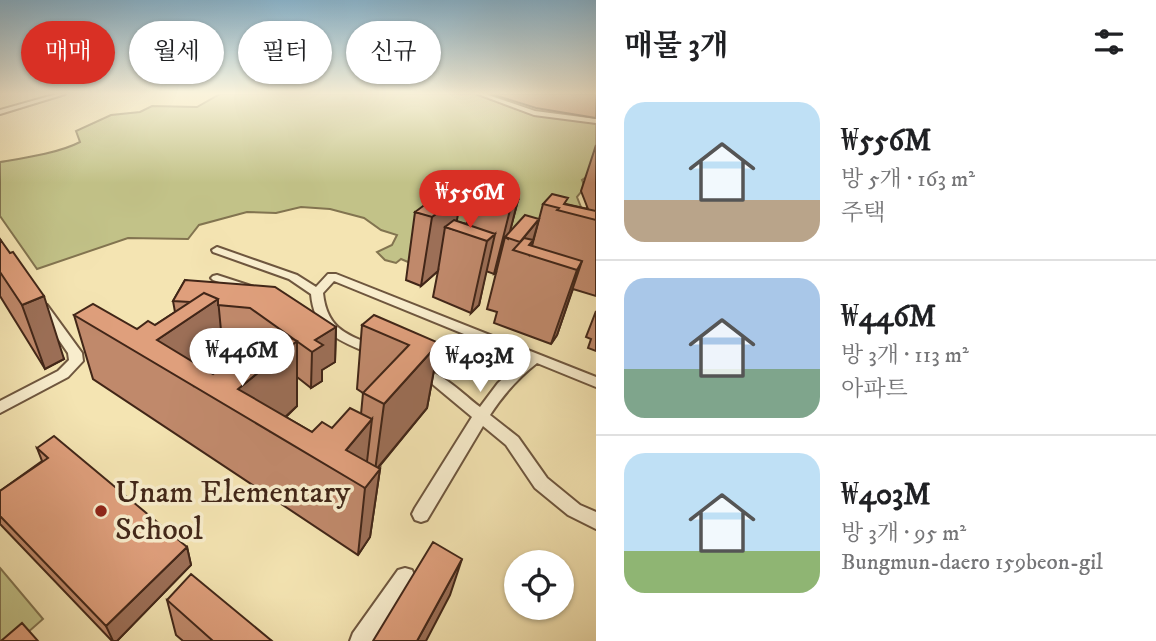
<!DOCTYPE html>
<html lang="ko">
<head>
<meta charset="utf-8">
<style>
  :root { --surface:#fff; --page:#f2f2f2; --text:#202124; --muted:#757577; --line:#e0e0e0; --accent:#d93025 }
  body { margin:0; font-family:"IM FELL DW Pica","Noto Serif KR",serif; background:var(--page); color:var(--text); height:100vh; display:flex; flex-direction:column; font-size:26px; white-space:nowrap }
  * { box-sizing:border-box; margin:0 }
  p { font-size:23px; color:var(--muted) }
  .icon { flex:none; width:38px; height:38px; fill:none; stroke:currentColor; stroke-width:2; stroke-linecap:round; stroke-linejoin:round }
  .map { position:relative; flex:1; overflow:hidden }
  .drawer { display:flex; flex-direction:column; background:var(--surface); width:560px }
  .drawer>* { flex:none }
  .banner { position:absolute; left:21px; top:21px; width:469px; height:63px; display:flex; gap:14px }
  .tools { position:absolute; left:504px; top:550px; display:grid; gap:14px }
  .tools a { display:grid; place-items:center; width:70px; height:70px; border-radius:50%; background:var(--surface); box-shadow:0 2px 5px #0004; font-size:35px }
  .price { position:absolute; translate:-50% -60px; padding:0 16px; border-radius:24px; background:#fff; color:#222; font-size:23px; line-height:46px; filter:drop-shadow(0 2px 4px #0008) }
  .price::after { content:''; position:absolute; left:50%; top:42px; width:21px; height:16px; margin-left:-10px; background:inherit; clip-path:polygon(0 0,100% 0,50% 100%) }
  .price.active { background:var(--accent); color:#fff }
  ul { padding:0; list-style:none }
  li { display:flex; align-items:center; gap:21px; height:175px; padding:0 28px }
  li+li { border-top:2px solid var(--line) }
  li span { display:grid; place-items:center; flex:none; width:196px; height:140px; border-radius:21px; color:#555 }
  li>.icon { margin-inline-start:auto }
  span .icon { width:84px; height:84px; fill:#fffc; stroke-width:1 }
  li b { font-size:30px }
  h2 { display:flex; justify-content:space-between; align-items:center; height:84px; padding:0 28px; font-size:30px }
  .chip { padding:0 24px; border-radius:32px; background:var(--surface); box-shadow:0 2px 5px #0004; font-size:24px; line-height:63px }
  .chip.active { background:var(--accent); color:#fff }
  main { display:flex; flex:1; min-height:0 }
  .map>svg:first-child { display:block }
</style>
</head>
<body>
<main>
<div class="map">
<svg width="596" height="641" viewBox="0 0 596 641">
  <rect width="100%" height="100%" fill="#f4e4b2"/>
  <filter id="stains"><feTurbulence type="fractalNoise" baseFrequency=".00286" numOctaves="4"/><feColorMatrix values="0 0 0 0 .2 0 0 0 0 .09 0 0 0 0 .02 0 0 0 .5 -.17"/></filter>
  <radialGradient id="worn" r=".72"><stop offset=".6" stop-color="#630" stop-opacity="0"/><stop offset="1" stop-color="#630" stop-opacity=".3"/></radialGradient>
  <path fill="#c2c288" stroke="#827450" stroke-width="2" d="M220,94h255l59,21 62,8v48l-14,9 3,7 -8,10 19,48 -181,20 -14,-6 -5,4 -11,-3 -8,-8 15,-7 5,-10 -16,-5 -17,-12 -34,-9 -29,-2 -25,6 -29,-1 -48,13 -11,14 -60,-1 -91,31 -37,-53v-54c24,-4 59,-9 80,-20l-4,-11 35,-16 29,-3 12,-6 45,1z
    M0,568l43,51 -25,22h-18z"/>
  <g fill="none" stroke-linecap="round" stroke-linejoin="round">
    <defs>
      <path id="minor" d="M57,94h8l-65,20v-4z
        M478,94h7l50,17 61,8v4l-62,-8z
        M217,247l80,28 19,12 12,-13h8l260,103v10l-59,-24c-19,15 -34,32 -47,52l28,22 29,41 33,27 16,7v17l-28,-14 -33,-27 -29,-43 -23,-19 -56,94 -6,2 -6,-2 -3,-6 3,-6 57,-91 -42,-35 -15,-7 -2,-3 2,-3c20,-4 49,26 65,38l18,-24 27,-24 -191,-78 -11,12c4,38 26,42 57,55l2,3 -2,3c-8,2 -14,-2 -21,-5 -28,-12 -45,-22 -48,-55l-22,-15 -76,-27 -1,-2z
        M217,275l37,12 2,2 -6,3 -37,-12 -2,-2 2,-2z
        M43,304l4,1 35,48 1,8 -15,16 -68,36v-12l58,-30 11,-11 -1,-7 -31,-45z
        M405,568l7,2 3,7 -41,64h-24l3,-8 45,-63z"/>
    </defs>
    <use href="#minor" stroke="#6e563e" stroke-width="4"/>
    <use href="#minor" fill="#f8edcd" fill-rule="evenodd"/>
  </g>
  <path fill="#c0896b" stroke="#412618" stroke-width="2" fill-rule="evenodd" d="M491,94h105v24l-60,-10z
    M596,145v151l-23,-7 -16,46 -6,9 -57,-21 3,-11 -10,-3 9,-36 -2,1 -8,-3 -7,34 -8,8 -38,-16 5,-26 -17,15 -15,-6 9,-68 52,12 6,-29 45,5 -8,31 29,-12 -7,27 11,-42h23l22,5 -7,-18z
    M0,239l64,120 -19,10 -45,-73z
    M185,280l151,47 -1,35 -13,8v11l-11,7 -14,-11v29l-11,11 26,15 20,-4 29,-14 2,-21 -6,-4 5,-64 77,18 -12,65 -49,60 2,1 -10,68 -12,18 -265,-176 -19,-64 63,14 18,-4 20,-13 -2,-11zM222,339l31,3 8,7 -28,21 -20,4 -2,-1 13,-11z
    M596,311v40l-8,-3 3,-9 -5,-2z
    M37,448l150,99 4,18 -74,76h-5l-112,-117v-33l42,-30z
    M167,600l105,41h-89l-7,-6z"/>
  <path fill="#9c6f57" stroke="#412618" stroke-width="2" d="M462,194l-7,36 -10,-3 -7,44 -17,15 11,-69z
    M518,200l-10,39 -3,-2 -9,36 -2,1 17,-68z
    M539,219l-10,36 -9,-13z
    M495,234l-16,71 -8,8 16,-72z
    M582,261l-25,74 -6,9 26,-74z
    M44,296l20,63 -19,10 -23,-64z
    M218,299l6,63 -30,24 -37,-46z
    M336,327l-1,35 -13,8v11l-11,7 1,-36 3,-12z
    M297,341v65l-27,25 -32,-42z
    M439,343l-12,65 -52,63 9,-67z
    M372,419l-8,68 -18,-37z
    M380,469l-10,68 -12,18 7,-67z
    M187,547l4,18 -74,76h-4l-7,-15z
    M462,559l-12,36 -24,46h-9z"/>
  <path fill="#df9f7c" stroke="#412618" stroke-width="2" d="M446,189l16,5 -30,23 -17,-5z
    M480,190l38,10 -7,6 -38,-11z
    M552,194l16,4 -4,6 32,7v9l-39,-10 2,-2 -16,-4z
    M525,215l14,4 -19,23 -15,-5z
    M454,220l41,14 -8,7 -42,-14z
    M524,238l9,2 -4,5 53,16 -5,9 -64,-20z
    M0,239l10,14 3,-1 31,44 -22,9 -22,-33z
    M185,280l90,7 61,40 -21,13 8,5 -11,7 -62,-44 -32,-3v-6l-14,-6 -14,9 -17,-1z
    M204,293l14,6 -61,41 56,34 12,-9 8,5 48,-37 16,8 -59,48 74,43 10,-10 10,6 18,-20 22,11 -26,31 34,19 -15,19 -291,-173 19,-11 44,25 11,-8 7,4z
    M374,315l65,28 -55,61 -21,-11 46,-48 -47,-20z
    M54,436l133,111 -81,79 -106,-110v-25l48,-33 -11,-10z
    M433,542l29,17 -45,82h-44z
    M191,574l81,67h-59l-46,-41z
    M22,623l16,18h-37z"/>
  <linearGradient id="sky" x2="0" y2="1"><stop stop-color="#8ab8d3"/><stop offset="0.51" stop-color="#faf3dc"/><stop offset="1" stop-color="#faf3dc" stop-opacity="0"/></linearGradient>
  <rect width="596" height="183" fill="url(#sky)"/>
  <circle fill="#8f2418" stroke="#f8edcd" stroke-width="2.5" cx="101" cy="511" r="7"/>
  <g text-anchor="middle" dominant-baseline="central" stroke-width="7" stroke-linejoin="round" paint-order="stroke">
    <g font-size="32" fill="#412618" stroke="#f8edcd" text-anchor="start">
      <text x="115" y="493">Unam Elementary<tspan x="115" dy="37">School</tspan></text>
    </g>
  </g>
  <rect width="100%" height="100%" filter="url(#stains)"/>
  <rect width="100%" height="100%" fill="url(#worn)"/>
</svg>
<div class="tools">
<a><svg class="icon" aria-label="locate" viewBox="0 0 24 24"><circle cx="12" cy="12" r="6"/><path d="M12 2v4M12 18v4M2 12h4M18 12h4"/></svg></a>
</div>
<b class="price active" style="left:470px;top:230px">₩556M</b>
<b class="price" style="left:242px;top:388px">₩446M</b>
<b class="price" style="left:480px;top:394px">₩403M</b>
<div class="banner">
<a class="chip active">매매</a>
<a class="chip">월세</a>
<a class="chip">필터</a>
<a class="chip">신규</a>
</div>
</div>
<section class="drawer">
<h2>매물 3개<svg class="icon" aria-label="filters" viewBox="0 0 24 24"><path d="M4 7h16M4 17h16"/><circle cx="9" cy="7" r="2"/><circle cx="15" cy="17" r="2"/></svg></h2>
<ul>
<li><span style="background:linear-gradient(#bfe0f5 70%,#b9a48a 0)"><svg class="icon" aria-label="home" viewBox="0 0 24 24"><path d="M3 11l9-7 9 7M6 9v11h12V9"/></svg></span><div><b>₩556M</b><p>방 5개 · 163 m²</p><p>주택</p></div></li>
<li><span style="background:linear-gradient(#a9c7e8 65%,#7fa58c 0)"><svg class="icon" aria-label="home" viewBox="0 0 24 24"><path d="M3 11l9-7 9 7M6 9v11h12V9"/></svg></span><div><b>₩446M</b><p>방 3개 · 113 m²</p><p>아파트</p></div></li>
<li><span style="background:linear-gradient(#bfe0f5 70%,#8fb573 0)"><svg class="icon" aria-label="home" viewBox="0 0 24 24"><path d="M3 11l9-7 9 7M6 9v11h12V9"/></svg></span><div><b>₩403M</b><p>방 3개 · 95 m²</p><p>Bungmun-daero 159beon-gil</p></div></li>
</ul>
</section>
</main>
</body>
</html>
